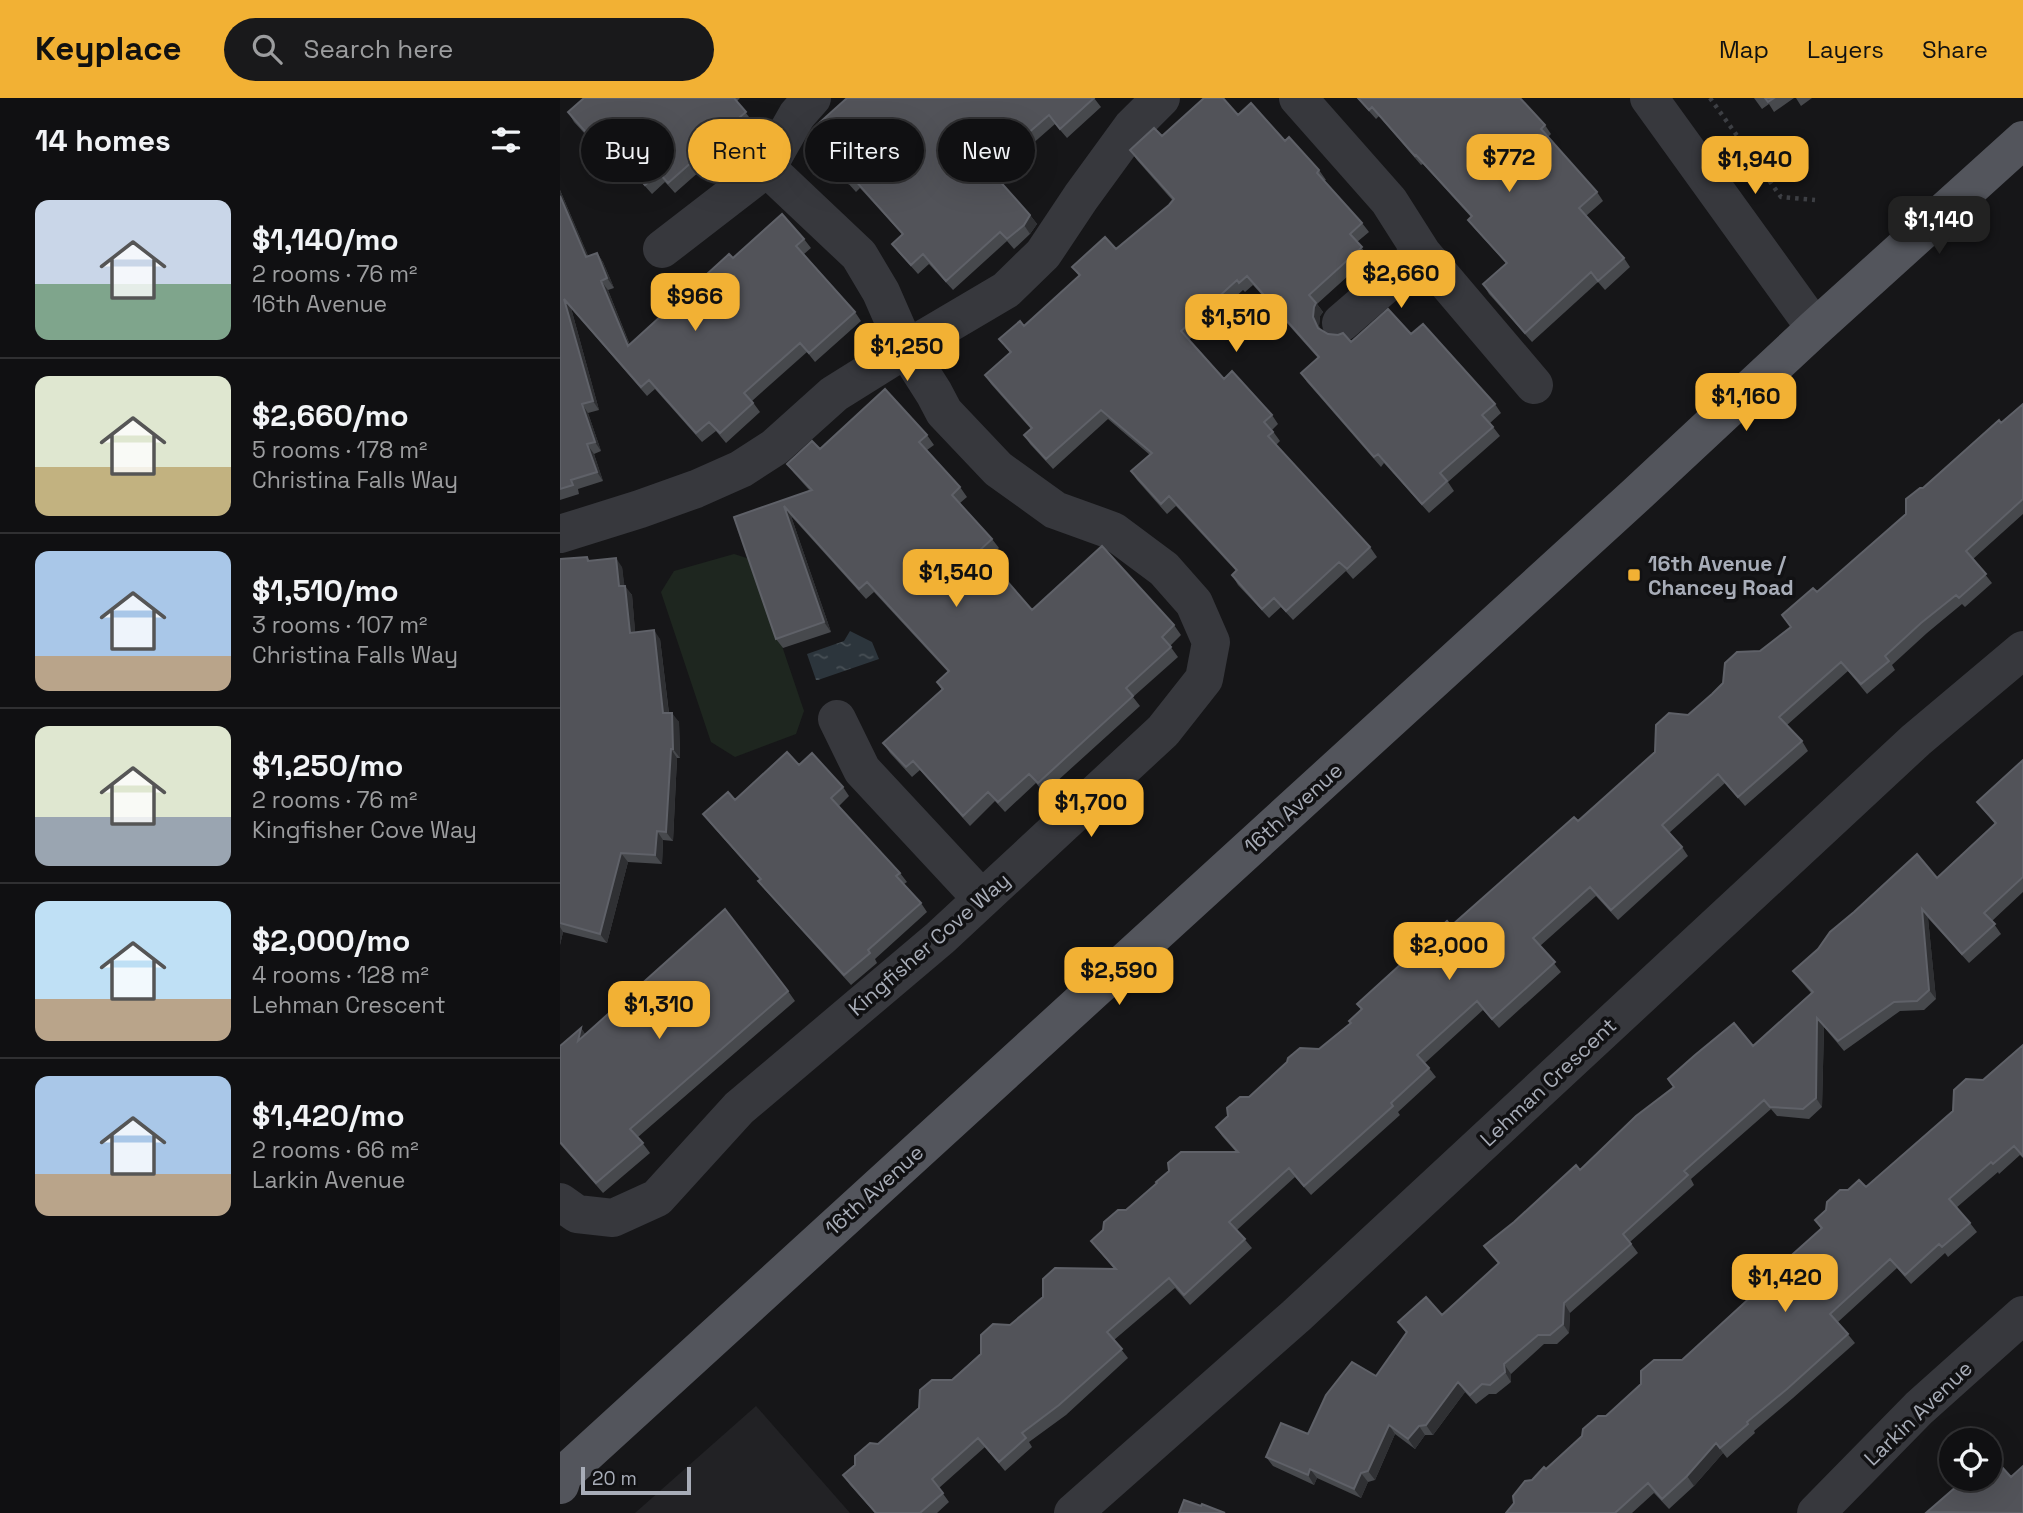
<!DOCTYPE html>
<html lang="en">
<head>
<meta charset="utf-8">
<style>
  :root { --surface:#101012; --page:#19191b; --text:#f1f3f6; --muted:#9c9d9f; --line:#303032; --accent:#f2b134 }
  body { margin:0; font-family:"Space Grotesk",sans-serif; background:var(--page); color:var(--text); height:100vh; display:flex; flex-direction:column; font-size:26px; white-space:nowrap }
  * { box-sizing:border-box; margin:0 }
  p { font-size:23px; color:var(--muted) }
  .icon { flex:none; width:38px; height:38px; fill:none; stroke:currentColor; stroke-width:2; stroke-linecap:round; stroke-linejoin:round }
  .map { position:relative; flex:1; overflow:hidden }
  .panel { display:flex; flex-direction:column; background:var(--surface); width:560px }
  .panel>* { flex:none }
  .hud { position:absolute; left:21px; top:21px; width:665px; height:63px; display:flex; gap:14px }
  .buttons { position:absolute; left:1379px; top:1330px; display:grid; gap:14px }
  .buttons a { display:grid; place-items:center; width:63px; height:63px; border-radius:50%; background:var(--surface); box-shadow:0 7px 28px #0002,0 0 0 2px var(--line); font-size:35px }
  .scale { position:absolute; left:21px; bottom:18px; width:110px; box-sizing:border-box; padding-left:7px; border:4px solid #a8adb8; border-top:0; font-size:19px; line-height:24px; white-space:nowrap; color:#a8adb8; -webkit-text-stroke:5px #111113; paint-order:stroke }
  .price { position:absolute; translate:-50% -60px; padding:0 16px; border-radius:14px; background:var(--accent); color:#111; font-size:23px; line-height:46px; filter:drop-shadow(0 2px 4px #0008) }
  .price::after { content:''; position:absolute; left:50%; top:42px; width:21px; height:16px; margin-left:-10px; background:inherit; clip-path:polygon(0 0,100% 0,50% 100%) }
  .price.active { background:#222; color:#fff }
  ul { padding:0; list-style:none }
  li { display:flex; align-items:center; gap:21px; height:175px; padding:0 35px }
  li+li { border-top:2px solid var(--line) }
  li span { display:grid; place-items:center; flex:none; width:196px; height:140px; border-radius:14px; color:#555 }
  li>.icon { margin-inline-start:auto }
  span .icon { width:84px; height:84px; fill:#fffc; stroke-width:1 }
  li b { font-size:30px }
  h2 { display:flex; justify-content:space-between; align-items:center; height:84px; padding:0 35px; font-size:30px }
  .pill { padding:0 24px; border-radius:32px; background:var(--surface); box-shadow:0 7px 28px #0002,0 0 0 2px var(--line); font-size:24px; line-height:63px }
  .pill.active { background:var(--accent); color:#111 }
  header { display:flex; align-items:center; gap:42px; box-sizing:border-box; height:98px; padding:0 35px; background:var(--accent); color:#111 }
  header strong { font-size:33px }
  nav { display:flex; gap:38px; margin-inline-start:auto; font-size:24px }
  .search { width:490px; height:63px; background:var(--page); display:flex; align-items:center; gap:18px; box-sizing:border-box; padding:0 24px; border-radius:38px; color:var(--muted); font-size:26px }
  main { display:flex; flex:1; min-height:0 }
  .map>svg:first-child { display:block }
</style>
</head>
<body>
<header>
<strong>Keyplace</strong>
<div class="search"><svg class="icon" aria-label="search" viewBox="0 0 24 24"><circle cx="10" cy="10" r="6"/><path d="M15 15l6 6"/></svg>Search here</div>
<nav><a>Map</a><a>Layers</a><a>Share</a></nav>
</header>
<main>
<section class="panel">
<h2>14 homes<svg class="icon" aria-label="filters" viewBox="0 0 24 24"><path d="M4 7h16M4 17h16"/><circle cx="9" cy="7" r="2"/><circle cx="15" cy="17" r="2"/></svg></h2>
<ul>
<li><span style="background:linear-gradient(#c9d6e8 60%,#7fa58c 0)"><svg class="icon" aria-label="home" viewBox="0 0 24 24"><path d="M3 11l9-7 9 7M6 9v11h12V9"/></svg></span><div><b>$1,140/mo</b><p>2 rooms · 76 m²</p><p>16th Avenue</p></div></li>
<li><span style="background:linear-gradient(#dfe7d0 65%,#c2b280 0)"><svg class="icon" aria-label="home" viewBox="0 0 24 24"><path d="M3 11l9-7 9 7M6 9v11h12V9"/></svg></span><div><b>$2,660/mo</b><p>5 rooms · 178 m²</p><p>Christina Falls Way</p></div></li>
<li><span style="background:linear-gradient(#a9c7e8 75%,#b9a48a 0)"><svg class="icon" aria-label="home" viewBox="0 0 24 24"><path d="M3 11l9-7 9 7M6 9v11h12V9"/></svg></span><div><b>$1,510/mo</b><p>3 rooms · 107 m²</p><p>Christina Falls Way</p></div></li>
<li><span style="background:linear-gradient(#dfe7d0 65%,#9aa5b1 0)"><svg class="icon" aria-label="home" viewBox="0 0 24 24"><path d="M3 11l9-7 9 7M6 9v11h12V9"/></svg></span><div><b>$1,250/mo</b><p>2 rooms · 76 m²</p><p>Kingfisher Cove Way</p></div></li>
<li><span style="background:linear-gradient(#bfe0f5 70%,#b9a48a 0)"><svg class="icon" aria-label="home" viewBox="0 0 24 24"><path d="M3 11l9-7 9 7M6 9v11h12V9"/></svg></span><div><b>$2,000/mo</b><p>4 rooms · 128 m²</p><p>Lehman Crescent</p></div></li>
<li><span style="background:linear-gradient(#a9c7e8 70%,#b9a48a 0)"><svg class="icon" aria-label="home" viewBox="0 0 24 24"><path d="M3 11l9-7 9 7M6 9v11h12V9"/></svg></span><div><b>$1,420/mo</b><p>2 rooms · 66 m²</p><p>Larkin Avenue</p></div></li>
</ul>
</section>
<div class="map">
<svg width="1463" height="1415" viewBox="0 0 1463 1415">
  <defs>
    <pattern id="water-ripples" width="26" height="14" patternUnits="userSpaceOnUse" patternTransform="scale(1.75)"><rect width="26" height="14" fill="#2c353c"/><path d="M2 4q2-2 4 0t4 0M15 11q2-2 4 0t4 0" fill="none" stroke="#485056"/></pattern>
  </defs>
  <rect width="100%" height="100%" fill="#161618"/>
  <path fill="#222225" d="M196,1308l94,107h-215z"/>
  <path fill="#1e261f" d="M174,456l19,6 51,151 -8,23 -61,23 -24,-15 -50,-150 13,-21z"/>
  <path fill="url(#water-ripples)" d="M290,533l22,11 7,17 -61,21h-2l-9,-26 37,-13z"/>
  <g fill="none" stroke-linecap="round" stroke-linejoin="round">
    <path stroke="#3d3f44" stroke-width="4.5" stroke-dasharray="3.5 5" stroke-linecap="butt" d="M1150,0l71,99 34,3"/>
    <path stroke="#37383d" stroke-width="38" d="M738,0l91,103 33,52 112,132
      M1089,0l166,230
      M102,151l105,-81 30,-53 15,-17
      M781,225l81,-70
      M0,436l80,-25 56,-20 45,-20 34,-22 59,-53 72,-45 100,-59 37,-36 38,-57 51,-70 29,-29
      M277,621l25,51 120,129
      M0,1104l17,12 36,4 44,-20 82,-90 201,-170 223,-207 41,-52 7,-37 -17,-39 -30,-34 -51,-38 -58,-21 -57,-41 -54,-57 -10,-19 -28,-44 -25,-57 -22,-37 -92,-87
      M513,1415l223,-197 620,-576 107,-90
      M1256,1415l103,-105 104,-93"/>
    <path stroke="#53555c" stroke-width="38" d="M0,1387l3,-10 1073,-980 179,-167 208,-188"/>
  </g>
  <path fill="#47494d" d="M24,0h156l-3,3 15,20 -45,39 2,3 -34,30 -10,-11 -13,12 -48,-54 -7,7 -23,-25 -6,-10z
    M534,0l7,9 -34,31 -12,-14 -59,52 34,39 7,9 -7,10 -16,15 -7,-8 -54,49 -24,-26 -11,10 -19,-21 -7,-9 10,-10 -42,-46 -4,4 -19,-21 -6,-9 11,-10 -17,-19 -7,-9z
    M797,0h163l25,27 6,9 -3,3 49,55 6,9 -17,15 38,42 6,9 -25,23 -7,-8 -66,60 -43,-48 -6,-10 23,-21 -31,-34 -7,-9 3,-3 -48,-53 -2,1 -42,-49 -3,3z
    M1194,0h40l-20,14 -5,-8 -7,5z
    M1236,0h16l-11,8z
    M678,17l47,26 34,29 7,10 -2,1 38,42 7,9 -12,10 12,15 -52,47 6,8 -3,4 -1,10 2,4 7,4 23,8 60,-8 84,70 6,9 -11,10 10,13 -52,46 6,9 -25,22 -45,-50 -3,4 -74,-85 -6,-9 17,-15 -65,-73 -8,7 -2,-2 -54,50 35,39 48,36 6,9 -6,6 8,11 -4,4 94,102 7,10 -24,22 -7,-8 -53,49 -12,-13 -12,11 -31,-33 -6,-10 4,-4 -60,-65 -9,8 -30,-34 -6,-9 19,-16 -42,-36 -55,50 -23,-25 -6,-9 7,-6 -40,-45 -6,-9 25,-22 -11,-14 25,-13 55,-50 -7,-9 44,-18 53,-44 4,-4 -36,-41 -7,-10 32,-14z
    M0,92l28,66 9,-3 6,9 11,26 -6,2 22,55 103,-87 71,-19 7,9 -7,6 51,58 6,9 -46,41 -8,-10 -55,49 8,11 -34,31 -10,-12 -14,11 -47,-53 -8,7 -76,-88 28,102 -11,3 13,38 -7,3 9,27 -25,8 1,5 -19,6z
    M1463,306v110l-50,45 19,24 -27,24 -3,-3 -35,29 -35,32 3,5 -28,24 -19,-23 -61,54 15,16 6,10 -63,55 -20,-23 -56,50 13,14 6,9 -70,64 -22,-24 -56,50 21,26 -62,56 -16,-18 -58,53 11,14 -38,35 2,3 -89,80 -16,-18 -58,53 15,18 -62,57 -15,-17 -61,52 14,18 -62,57 -37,27 3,5 -27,24 -20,-24 -46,41 10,14 -12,11h-62l-25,-28 -7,-10 35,-31 74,-64 58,-55 104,-56 -23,-28 35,-31 110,-58 -14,-16 -6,-9 33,-30 70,-48 31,-26 11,-14 -4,-5 78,-72 16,-6 127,-105 77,-69 33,-37 72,-64 31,-24 -9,-12 35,-23 89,-78 17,-26z
    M367,337l7,10 -7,5 33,37 7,10 -7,6 32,36 7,9 -12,11 45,51 142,15 7,10 -11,11 8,11 -45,40 7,9 -96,87 -8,-10 -31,29 -10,-11 -25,25 -50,-56 -8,7 -22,-24 -7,-10 59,-53 -5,-8 11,-10 -74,-80 -8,7 -75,-83 40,116 -48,16 -7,-9 -42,-122 76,-26 -16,-18 -7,-9 33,-15z
    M27,459l3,4 32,6 2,19 8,9 3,37 25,7 9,74 10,9 1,36h-3l-4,83 -10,-1 -1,24 -34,-2 -21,81 -44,-11 -3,13v-386z
    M1463,662v132l-31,29 9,13 -32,29 -41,-45 8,81 -12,11 -24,1 -56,40 -20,-24 -2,80 -13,12 -32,-3 -6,-7 -80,70 3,6 -64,57 8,11 -68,60 -1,20 -12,11h-13l-33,30v8l-15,12h-7l-13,10 -11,-12 -32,43h-8l-10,14 -20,-15 -20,46 -7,2 -7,16 -44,-20 -3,7 -41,-19 -7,-9 42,-23 68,-58 30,-43 -8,-11 44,-7 57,-51 -15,-18 96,-76 93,-83 -5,-8 85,-33 58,-53 -11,-13 -7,-9 144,-93 58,-54 -18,-22z
    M239,667l44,22 6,9 -11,11 62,66 7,9 -3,2 17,19 6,9 -52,47 2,4 -26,22 -86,-95 -7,-9 2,-1 -50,-57 -7,-9 32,-14z
    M228,893l7,10 -157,136 12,16 -47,40 -43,-49v-98l21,-18 4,6z
    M1463,947v113l-3,-3 -21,19 -1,-2 -42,36 14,15 7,9 -29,25 -3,-4 -34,31 -14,-16 -59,54 17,21 -62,55 -39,33 1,2 -28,25 -4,-5 -29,33 -25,23 -15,-16 -22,20h-126l26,-33 14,-11 60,-53 76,-56 84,-77 55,-54 -6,-9 33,-30 18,-3 87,-76 30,-31z"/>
  <path fill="#2f3033" d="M0,92l33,77 -7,-10 -26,-61z
    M470,117l7,9 -7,10 -6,-9z
    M37,155l6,9 11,26 -7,-10z
    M41,183l7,9 26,66 -6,-10z
    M4,201l7,9 28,102 -6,-9z
    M756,205l7,9 -3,4 -1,10 6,12 -7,-10 -5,-11 1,-10z
    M22,306l6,9 13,38 -6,-9z
    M27,346l7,10 9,27 -6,-9z
    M224,408l7,10 40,116 -7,-10z
    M56,460l6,9 4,29 -7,-10z
    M65,488l7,9 4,47 -6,-9z
    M94,532l6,9 10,84 -7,-10z
    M112,615l7,9 1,36 -7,-9z
    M111,651l6,9 -4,83 -7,-9z
    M97,733l6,9 -1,24 -7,-9z
    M61,755l7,9 -21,81 -7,-9z
    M1362,811l6,9 8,81 -7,-9z
    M0,829l3,5 -3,13z
    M1257,920l7,9 -2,80 -6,-9z
    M21,930l6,9 -9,4z
    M1004,1205l6,10 -1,20 -6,-9z
    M944,1266l7,10v8l-6,-10z
    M898,1284l7,10 -32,43 -7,-10z
    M829,1327l6,9 -20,46 -7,-9z
    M859,1328l6,9 -10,14 -7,-10z
    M1156,1345l7,10 -29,33 -7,-10z
    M750,1371l7,9 -3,7 -6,-10z
    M801,1375l7,9 -7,16 -7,-9z"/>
  <path fill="#525359" stroke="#5f6168" stroke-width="2" d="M24,0h150l12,14 -46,39 2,2 -34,30 -9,-10 -14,12 -47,-54 -8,6 -22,-25z
    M287,0h247l-34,31 -11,-14 -61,53 42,47 -6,10 -17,14 -7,-7 -54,49 -23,-27 -12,11 -19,-21 11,-10 -49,-55 -5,4 -18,-21 12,-11 -25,-27z
    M644,0h19l15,17 13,-12 34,38 4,-4 30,33 -2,3 45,50 -12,11 12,13 -53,48 7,8 -2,4 -1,10 5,11 10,6 10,1 5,-2 8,9 37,-33 23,25 12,-10 72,80 -13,11 11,12 -53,46 7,8 -25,23 -44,-50 -4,3 -73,-84 18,-16 -72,-81 -8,7 -2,-3 -56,51 43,48 8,-8 40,44 -8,7 9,10 -5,4 102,111 -23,22 -8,-7 -53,49 -12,-13 -12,11 -30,-34 5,-5 -68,-74 -8,8 -30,-33 21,-18 -51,-43 -55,49 -22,-24 8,-7 -47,-53 26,-23 -12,-13 21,-18 4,5 56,-51 -8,-8 33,-30 11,12 53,-44 5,-6 -44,-49 24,-22 8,8z
    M798,0h162l25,27 -4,4 56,63 -18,16 45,50 -26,23 -7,-9 -66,61 -42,-49 24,-21 -39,-43 4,-4 -56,-61 -1,1 -43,-49 -3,3z
    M1205,0h9l-6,4z
    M0,98l26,61 11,-4 10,25 -6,3 27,65 101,-92 4,4 49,-44 22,25 -8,7 59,66 -46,41 -9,-10 -56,50 9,10 -33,30 -11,-11 -13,11 -47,-53 -8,7 -77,-88 29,102 -11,3 13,38 -8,2 10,28 -26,8 2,5 -13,4z
    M325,291l42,46 -8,7 41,45 -8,8 40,44 -12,11 52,60 70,-64 72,79 -12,12 9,10 -45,41 7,8 -95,87 -9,-9 -31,28 -10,-10 -25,24 -50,-55 -7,6 -23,-24 60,-54 -6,-7 12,-11 -82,-89 -8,7 -75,-83 40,116 -48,17 -42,-122 78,-27 -25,-26 25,-23 8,8z
    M1463,306v95l-57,52 20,23 -27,24 -3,-3 -35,28 -36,33 4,5 -28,23 -20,-22 -62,55 23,24 -64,56 -20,-23 -56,51 20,22 -71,63 -21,-23 -57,51 22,24 -63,57 -15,-18 -60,54 12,13 -38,35 2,3 -89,80 -15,-18 -60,54 16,17 -61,56 -15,-17 -62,54 15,17 -63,56 -37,28 4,5 -27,24 -21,-24 -46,41 11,14 -23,20h-44l-33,-38 12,-10v-9l15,-13 8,1 41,-36 1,-18 12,-10h20l29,-26v-19l12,-11 17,1 33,-28v-18l12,-11 61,1 -25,-28 12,-11 1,-8 14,-12h8l31,-27 -1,-1 13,-11 -1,-8 13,-11h57l-22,-25 12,-11 -1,-8 13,-11h9l38,-35 1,-4 12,-10 19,1 32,-26 -2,-2 13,-12 -5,-5 55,-50v-9l15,-12 8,-1 12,-11 4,5 123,-109 4,4 77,-69 1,-27 13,-12 19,2 24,-21 11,-11 2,-20 12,-11 23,-1 31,-24 -9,-12 31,-27 4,4 89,-78v-15l14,-11h3l76,-68 2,3z
    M27,459l1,4 28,-3 3,28h6l5,47 24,-3 9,83h9l1,36h-2l-5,83 -9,-1 -2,24 -34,-2 -21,81 -40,-11v-364z
    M227,654l12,13 13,-12 31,34 -12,11 69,75 -4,3 25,27 -53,47 2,3 -26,22 -86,-94 3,-2 -58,-65 25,-22 7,8z
    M1463,662v117l-39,36 11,11 -33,30 -40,-45 7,81 -12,11 -23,1 -56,39 -21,-23 -1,80 -13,11 -33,-2 -6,-7 -80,71 4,4 -65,59 8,10 -67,59 -1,21 -13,11h-12l-34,29 1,8 -15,13 -8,-1 -12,11 -12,-13 -32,43 -7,1 -11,13 -19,-14 -21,46 -7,2 -7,16 -44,-20 -2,6 -42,-18 15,-34 27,11 18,-39 26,-33 24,14 31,-44 -9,-10 28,-25 16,18 57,-52 -15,-17 30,-24 62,-57 4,5 56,-54 38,-29 -6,-8 27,-24 39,-32 19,23 60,-54 -20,-21 25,-22 12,-17 24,-20 63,-58 20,24 59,-55 -19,-21z
    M165,811l63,82 -158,138 13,14 -47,40 -36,-41v-96l21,-18 -3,13z
    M1463,947v111l-9,-10 -21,18 -2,-2 -42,37 21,24 -28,24 -3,-3 -34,31 -15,-16 -60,55 18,20 -61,55 -40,33 1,2 -28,24 -4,-5 -29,33 -25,23 -14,-16 -33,30h-109l8,-10 -1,-7 12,-15 7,-1 12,-13 2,2 36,-33 1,-7 15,-13h8l35,-32v-13l13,-11h28l84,-77 -2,-3 58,-52 -7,-8 11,-10 1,-8 13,-12h8l11,-10 7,7 87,-76 1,-21 12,-11 17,1z
    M1431,1357l20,22 12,-11v47l-96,-1 38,-33h25v-22z
    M624,1402l17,6 1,-2 23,9h-46z"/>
  <rect fill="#f2b134" stroke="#111113" stroke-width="2.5" x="1067" y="470" width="14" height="14" rx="3.5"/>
  <g text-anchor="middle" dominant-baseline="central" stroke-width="7" stroke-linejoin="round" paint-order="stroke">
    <g font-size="21" font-weight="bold" fill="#a8adb8" stroke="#111113" text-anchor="start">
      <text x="1088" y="465">16th Avenue /<tspan x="1088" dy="24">Chancey Road</tspan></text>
    </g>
    <g font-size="21" fill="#a8adb8" stroke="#111113">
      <text transform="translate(733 710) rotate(-42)">16th Avenue</text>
      <text transform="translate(369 846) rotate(-41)">Kingfisher Cove Way</text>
      <text transform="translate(988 984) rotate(-43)">Lehman Crescent</text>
      <text transform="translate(314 1092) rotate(-42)">16th Avenue</text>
      <text transform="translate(1358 1315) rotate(-44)">Larkin Avenue</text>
    </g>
  </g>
</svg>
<div class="buttons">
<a><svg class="icon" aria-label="locate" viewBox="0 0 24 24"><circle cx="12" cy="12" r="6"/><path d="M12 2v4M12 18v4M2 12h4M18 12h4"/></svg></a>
</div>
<div class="scale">20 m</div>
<b class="price" style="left:949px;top:96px">$772</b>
<b class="price" style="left:1195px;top:98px">$1,940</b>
<b class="price active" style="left:1379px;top:158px">$1,140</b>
<b class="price" style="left:841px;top:212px">$2,660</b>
<b class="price" style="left:135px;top:235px">$966</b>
<b class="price" style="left:676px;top:256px">$1,510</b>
<b class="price" style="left:347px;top:285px">$1,250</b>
<b class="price" style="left:1186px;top:335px">$1,160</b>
<b class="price" style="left:396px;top:511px">$1,540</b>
<b class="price" style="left:531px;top:741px">$1,700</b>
<b class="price" style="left:889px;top:884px">$2,000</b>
<b class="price" style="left:559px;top:909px">$2,590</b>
<b class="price" style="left:99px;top:943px">$1,310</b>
<b class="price" style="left:1225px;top:1216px">$1,420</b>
<div class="hud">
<a class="pill">Buy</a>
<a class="pill active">Rent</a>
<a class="pill">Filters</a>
<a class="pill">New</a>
</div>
</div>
</main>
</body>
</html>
